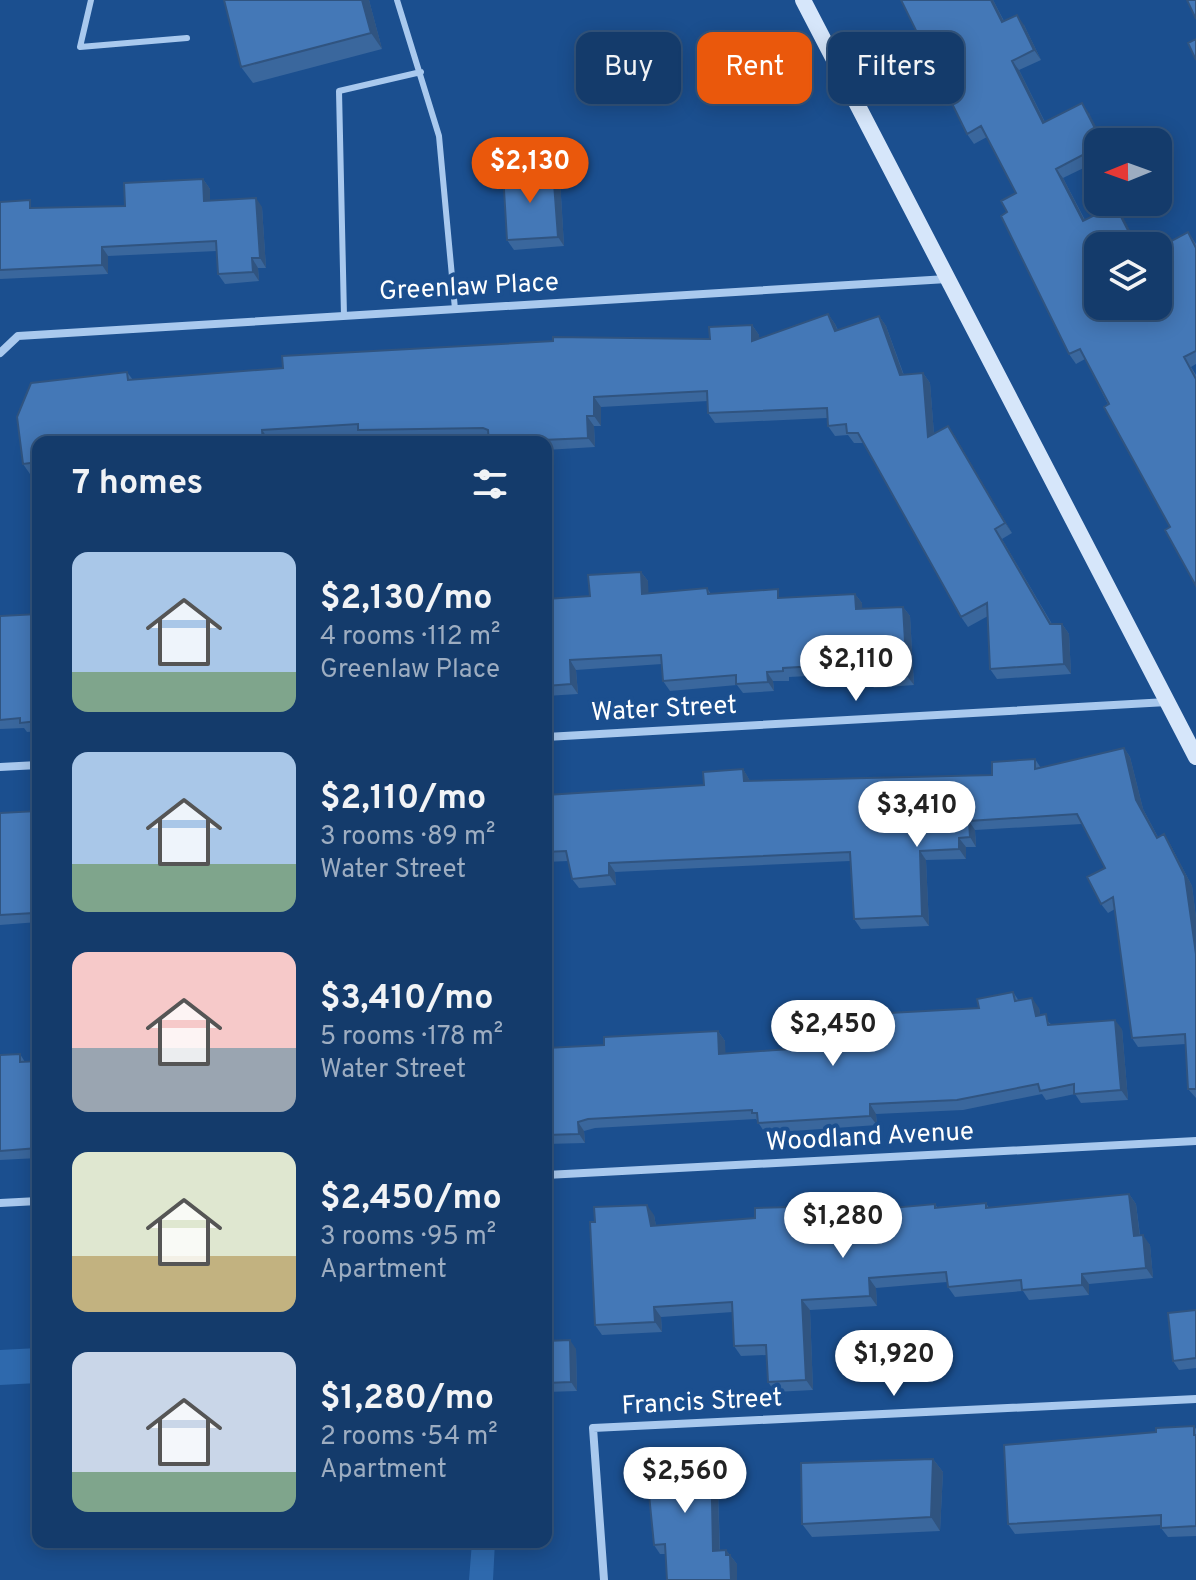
<!DOCTYPE html>
<html lang="en">
<head>
<meta charset="utf-8">
<style>
  :root { --surface:#143b6b; --page:#1d4271; --text:#f1f3f6; --muted:#9dadc1; --line:#33557e; --accent:#ea580c }
  body { margin:0; font-family:Overpass,sans-serif; background:var(--page); color:var(--text); height:100vh; display:flex; flex-direction:column; font-size:30px; white-space:nowrap }
  * { box-sizing:border-box; margin:0 }
  p { font-size:26px; color:var(--muted) }
  .icon { flex:none; width:44px; height:44px; fill:none; stroke:currentColor; stroke-width:2; stroke-linecap:round; stroke-linejoin:round }
  .map { position:relative; flex:1; overflow:hidden }
  .panel { position:absolute; left:32px; top:436px; width:520px; height:1112px; display:flex; flex-direction:column; background:var(--surface); border-radius:16px; box-shadow:0 4px 20px #0003,0 0 0 2px var(--line) }
  .panel>* { flex:none }
  .top-card { position:absolute; left:576px; top:32px; width:500px; height:72px; display:flex; gap:16px }
  .needle { width:52px; rotate:269deg }
  .tools { position:absolute; left:1084px; top:128px; display:grid; gap:16px }
  .tools a { display:grid; place-items:center; width:88px; height:88px; border-radius:16px; background:var(--surface); box-shadow:0 4px 20px #0003,0 0 0 2px var(--line); font-size:40px }
  .price { position:absolute; translate:-50% -68px; padding:0 18px; border-radius:28px; background:#fff; color:#222; font-size:26px; line-height:52px; filter:drop-shadow(0 2px 4px #0008) }
  .price::after { content:''; position:absolute; left:50%; top:48px; width:24px; height:18px; margin-left:-12px; background:inherit; clip-path:polygon(0 0,100% 0,50% 100%) }
  .price.selected { background:var(--accent); color:#fff }
  ul { padding:0; list-style:none }
  li { display:flex; align-items:center; gap:24px; height:200px; padding:0 40px }
  li span { display:grid; place-items:center; flex:none; width:224px; height:160px; border-radius:16px; color:#555 }
  li>.icon { margin-inline-start:auto }
  span .icon { width:96px; height:96px; fill:#fffc; stroke-width:1 }
  li b { font-size:34px }
  h2 { display:flex; justify-content:space-between; align-items:center; height:96px; padding:0 40px; font-size:34px }
  .pill { padding:0 28px; border-radius:16px; background:var(--surface); box-shadow:0 4px 20px #0003,0 0 0 2px var(--line); font-size:28px; line-height:72px }
  .pill.selected { background:var(--accent); color:#fff }
  .map>svg:first-child { display:block }
</style>
</head>
<body>
<div class="map">
<svg width="1196" height="1580" viewBox="0 0 1196 1580">
  <rect width="100%" height="100%" fill="#1b4f8f"/>
  <path fill="#2e69ad" d="M38,1348v35l-38,2v-35z
    M472,1542h23l-2,38h-24z"/>
  <g fill="none" stroke-linecap="round" stroke-linejoin="round">
    <path stroke="#a9c9ee" stroke-width="6" d="M91,0l-11,47 107,-9
      M397,0l42,136 16,173
      M344,316l-5,-225 82,-19"/>
    <path stroke="#a9c9ee" stroke-width="8" d="M0,353l18,-17 929,-57
      M546,737l621,-35
      M0,767l38,-2
      M546,1175l650,-34
      M0,1203l38,-2
      M604,1580l-11,-152 603,-29"/>
    <path stroke="#d6e6fa" stroke-width="16" d="M803,0l393,757"/>
  </g>
  <path fill="#3a679d" d="M369,0l13,49 -129,34 -12,-16z
    M901,0h92l11,21 20,4 17,35 -22,10 26,52 44,-9 9,29v19l-35,17 22,42 30,-15 7,10 -24,91 90,-74 8,12v120l-5,3 5,8v211l-26,-59 -85,-168 -9,5 -7,-10 -62,-142 9,-19 -29,-56 -13,7 -7,-10z
    M553,169l7,10 4,67 -50,4 -7,-10z
    M203,179l7,10v12l52,6 4,61h-8l1,13 -34,3 -7,-10 -1,-23 -109,5v18l-108,5v-77l35,6 90,-2z
    M828,314l7,10 3,6 41,-14 7,10 18,49 19,-2 7,10 4,51 14,-8 64,107 -10,6 50,85h10l7,10 2,40 -74,5 -7,-10 -2,-53 -20,11 -7,-10 -97,-174h-10l-6,-8 -13,1 -7,-10 -1,-8 -112,5 -7,-10v-12l-107,6v19h-7l1,21 -49,3v-8h-57v-4l-124,2 -4,-6 -92,6v2h-231v31l-8,1 -7,-10 -6,-47 14,-34 96,-11 6,8 150,-12 -1,-12 271,-15v-4l157,2 -1,-12 43,-2 7,10v4z
    M641,572l7,9v12l59,-5 4,6 72,4 72,-4 7,9v6l41,-2 7,9 4,69 -40,3 -7,-10v-5l-78,4v4h-16l1,10 -31,2 -6,-8 -67,6 -7,-10 -1,-17 -86,6 2,24 -32,2v-97l44,-3z
    M38,614v117l-11,1 -3,-4 -24,1v-113z
    M1124,748l6,9 13,52 15,28 6,-3 6,10 22,42 4,32v180l-8,-9 -2,-45 -48,3 -6,-9 -17,-129 -7,4 -7,-9 4,-36 -23,-44 -107,6 1,17h-10v12l-40,1 3,66 -68,3 -7,-10 -4,-58 -235,11 1,13 -37,3 -7,-9 -4,-18 -22,1v-67l158,-10 39,-16 7,12 242,-6 43,-16 6,9z
    M37,811l1,2v109l-38,3v-112z
    M1013,992l6,9 20,7 1,7 12,10 70,4 6,71 -47,3 -6,-9 -29,6 -4,-6 -79,16 -87,4 1,11 -112,8 -9,-14 -161,9 -11,3 1,12 -39,1v-96l58,-3 114,-14 7,10v13l92,-7 73,-11 89,-28z
    M20,1054l5,8 13,-1v97l-38,2v-105z
    M1129,1194l7,10 4,31 10,10 3,33 -64,6v11l-60,5 -6,-9 -68,6 -7,-10 -1,-5 -71,6 1,18 -67,4 3,80 -38,2 -7,-10 -1,-27 -26,1 -7,-10 -1,-34 -72,5 1,15 -60,3 -7,-10 59,-110 2,11 99,-8 43,-2 137,-12 2,3 49,-4 3,5z
    M1196,1310v58l-17,2 -6,-9z
    M546,1341l30,8 1,42 -31,1z
    M1194,1426l2,3v107l-28,1 -7,-9v-3l-146,9 -7,-10 148,-92z
    M717,1459l3,91h6l11,14 -71,-10h-6l-6,-9z
    M933,1459l10,13 -3,59 -128,6 -10,-13z"/>
  <path fill="#305480" d="M362,0h7l13,49 -11,-16z
    M991,0h2l16,32 -7,-10z
    M1017,15l7,10 17,35 -7,-10z
    M1012,61l7,9 31,63 -7,-10z
    M1082,103l7,10 15,29h-2z
    M553,169l7,10 4,67 -6,-9z
    M1056,169l7,9 27,53 -7,-10z
    M203,179l7,10v21l-6,-9z
    M256,198l6,9 4,61 -6,-10z
    M1115,205l7,10 16,31h-2z
    M102,247l6,9v18l-6,-9z
    M252,258l6,10 1,13 -6,-9z
    M828,314l7,10 7,17 -7,-10z
    M879,316l7,10 21,59 -7,-10z
    M752,325l7,10v16l-7,-10z
    M923,373l7,10 5,64 -7,-10z
    M594,397l7,10v19l-7,-10z
    M587,416l7,10 1,21 -7,-9z
    M948,426l7,10 57,97 -7,-10z
    M262,430l7,10v2h-6z
    M995,529l7,10 55,95 -7,-10z
    M641,572l7,9 1,22 -7,-9z
    M855,594l7,9 1,15 -7,-9z
    M903,607l7,9 4,69 -7,-9z
    M1062,624l7,10 2,40 -7,-10z
    M570,660l6,10 2,24 -7,-10z
    M767,672l6,9 1,10 -6,-9z
    M1124,748l6,9 13,52 20,38 -6,-9 -21,-38z
    M743,769l6,10 1,11 -6,-9z
    M969,821l6,9 1,17 -6,-10z
    M1164,834l6,10 22,42 4,32v36z
    M959,838l7,9v12l-7,-10z
    M920,851l6,9 3,66 -7,-10z
    M609,863l6,9 1,13 -7,-10z
    M33,903l5,7v8l-4,-5z
    M1032,998l7,10 3,18 -6,-10z
    M1115,1020l7,9 6,71 -7,-10z
    M718,1031l7,10 1,22 -7,-9z
    M870,1104l6,10 1,11 -7,-9z
    M578,1122l6,9 1,12 -6,-9z
    M1129,1194l7,10 5,42 -7,-10z
    M647,1205l7,10 4,21 -7,-10z
    M1143,1235l7,10 3,33 -7,-10z
    M1082,1274l7,10v11l-7,-10z
    M869,1278l7,10 1,18 -7,-10z
    M802,1300l8,10 3,80 -7,-10z
    M654,1307l7,10 1,15 -7,-10z
    M570,1340l6,9 1,42 -6,-9z
    M711,1450l6,9 3,101 -7,-9z
    M933,1459l10,13 -3,59 -9,-14z
    M726,1550l11,14v16h-6z"/>
  <path fill="#4478b7" stroke="#305480" stroke-width="2" d="M224,0h138l9,33 -130,34z
    M901,0h90l11,22 15,-7 17,35 -22,11 31,62 39,-20 20,39h-4v5l-42,22 27,52 32,-16 21,41h-38v60h60v-58l30,-16 8,16v103l-12,6 12,22v207l-31,-56 5,-3 -66,-120 5,-3 -29,-55 -11,5 -68,-138 6,-4 -6,-11 15,-8 -35,-67 -14,8z
    M1187,0h9v19z
    M1196,39v21l-8,-17z
    M553,169l5,68 -51,3 -4,-67z
    M203,179l1,22 52,-3 4,60h-8l1,14 -35,2 -2,-33 -114,6v18l-102,5v-68l30,-2v8l95,-2 -1,-23z
    M828,314l7,17 44,-15 21,59 23,-2 5,64 20,-11 57,97 -10,6 55,95h12l2,40 -74,5 -3,-66 -26,14 -103,-184h-11l-1,-9 -18,2 -1,-18 -119,5 -1,-22 -113,6v19h-7l1,22 -68,3v1h-31l-1,-12 -5,-2 -125,2v-6l-96,6 1,12h-225v20l-15,2 -6,-47 14,-34 96,-11 1,8 155,-12 -1,-12 271,-15v-4l157,2 -1,-12 43,-2v16z
    M641,572l1,22 65,-6 1,6 70,-5v9l77,-4 1,15 47,-2 4,69 -40,2 -1,-15 -83,5v3l-16,1 1,10 -32,2v-9l-73,6 -2,-26 -91,5 1,24 -25,2v-87l44,-3 -2,-21z
    M38,614v107l-18,2v-5l-20,2v-104z
    M1124,748l12,52 21,38 7,-4 21,42 11,78v135h-8l-3,-55 -53,4 -19,-141 -12,7 -14,-27 18,-9 -28,-54 -108,7 1,16 -11,1v11l-39,2 2,65 -68,3 -4,-67 -241,11v12l-37,4 -6,-28 -20,1v-57l158,-10 -1,-13 40,-3 1,12 248,-6v-13l43,-3v10z
    M37,811l1,92h-5l1,10 -34,2v-102z
    M1013,992l2,9 17,-3 4,18 10,-2 2,11 67,-5 6,70 -47,4v-10l-34,7 -2,-7 -81,16 -87,4v12l-112,7 -1,-10h-5v-3l-164,9 -10,3 1,12 -33,1v-87l58,-3v-8l114,-6 1,23 98,-7v-6l73,-5 -1,-23 90,-5 -2,-9z
    M20,1054v8l18,-1v87l-38,3v-96z
    M1129,1194l5,42 9,-1 3,33 -64,6v11l-60,5 -1,-10 -73,7 -2,-15 -77,6 1,18 -68,4 4,80 -38,2 -2,-37 -32,1 -2,-44 -78,5 1,15 -60,3 -5,-103h5l-1,-15 53,-2 4,21 104,-8v-10l37,-1 1,10 142,-13v4l51,-5v5z
    M1196,1310v48l-23,3 -5,-48z
    M570,1340l1,42 -25,1v-42z
    M1194,1426v9h2v91l-35,2v-13l-153,9 -4,-79 152,-13v-4z
    M711,1450l2,101 13,-1v5h4l1,25h-64l-2,-36 -11,1 -9,-91z
    M933,1459l-2,58 -129,7 -1,-61z"/>
  <g text-anchor="middle" dominant-baseline="central" stroke-width="8" stroke-linejoin="round" paint-order="stroke">
    <g font-size="26" fill="#fff" stroke="#1b4f8f">
      <text transform="translate(469 288) rotate(-3)">Greenlaw Place</text>
      <text transform="translate(664 710) rotate(-3)">Water Street</text>
      <text transform="translate(870 1138) rotate(-3)">Woodland Avenue</text>
      <text transform="translate(702 1403) rotate(-3)">Francis Street</text>
    </g>
  </g>
</svg>
<div class="tools">
<a><svg class="needle" viewBox="-14 -14 28 28"><path d="M0-13l5 13h-10z" fill="#e53935"/><path d="M0 13l5-13h-10z" fill="#9dadc1"/></svg></a>
<a><svg class="icon" aria-label="layers" viewBox="0 0 24 24"><path d="M12 4l9 5-9 5-9-5zM3 14l9 5 9-5"/></svg></a>
</div>
<b class="price selected" style="left:530px;top:205px">$2,130</b>
<b class="price" style="left:856px;top:703px">$2,110</b>
<b class="price" style="left:917px;top:849px">$3,410</b>
<b class="price" style="left:833px;top:1068px">$2,450</b>
<b class="price" style="left:843px;top:1260px">$1,280</b>
<b class="price" style="left:894px;top:1398px">$1,920</b>
<b class="price" style="left:685px;top:1515px">$2,560</b>
<div class="top-card">
<a class="pill">Buy</a>
<a class="pill selected">Rent</a>
<a class="pill">Filters</a>
</div>
<section class="panel">
<h2>7 homes<svg class="icon" aria-label="filters" viewBox="0 0 24 24"><path d="M4 7h16M4 17h16"/><circle cx="9" cy="7" r="2"/><circle cx="15" cy="17" r="2"/></svg></h2>
<ul>
<li><span style="background:linear-gradient(#a9c7e8 75%,#7fa58c 0)"><svg class="icon" aria-label="home" viewBox="0 0 24 24"><path d="M3 11l9-7 9 7M6 9v11h12V9"/></svg></span><div><b>$2,130/mo</b><p>4 rooms · 112 m²</p><p>Greenlaw Place</p></div></li>
<li><span style="background:linear-gradient(#a9c7e8 70%,#7fa58c 0)"><svg class="icon" aria-label="home" viewBox="0 0 24 24"><path d="M3 11l9-7 9 7M6 9v11h12V9"/></svg></span><div><b>$2,110/mo</b><p>3 rooms · 89 m²</p><p>Water Street</p></div></li>
<li><span style="background:linear-gradient(#f6c9c9 60%,#9aa5b1 0)"><svg class="icon" aria-label="home" viewBox="0 0 24 24"><path d="M3 11l9-7 9 7M6 9v11h12V9"/></svg></span><div><b>$3,410/mo</b><p>5 rooms · 178 m²</p><p>Water Street</p></div></li>
<li><span style="background:linear-gradient(#dfe7d0 65%,#c2b280 0)"><svg class="icon" aria-label="home" viewBox="0 0 24 24"><path d="M3 11l9-7 9 7M6 9v11h12V9"/></svg></span><div><b>$2,450/mo</b><p>3 rooms · 95 m²</p><p>Apartment</p></div></li>
<li><span style="background:linear-gradient(#c9d6e8 75%,#7fa58c 0)"><svg class="icon" aria-label="home" viewBox="0 0 24 24"><path d="M3 11l9-7 9 7M6 9v11h12V9"/></svg></span><div><b>$1,280/mo</b><p>2 rooms · 54 m²</p><p>Apartment</p></div></li>
</ul>
</section>
</div>
</body>
</html>
